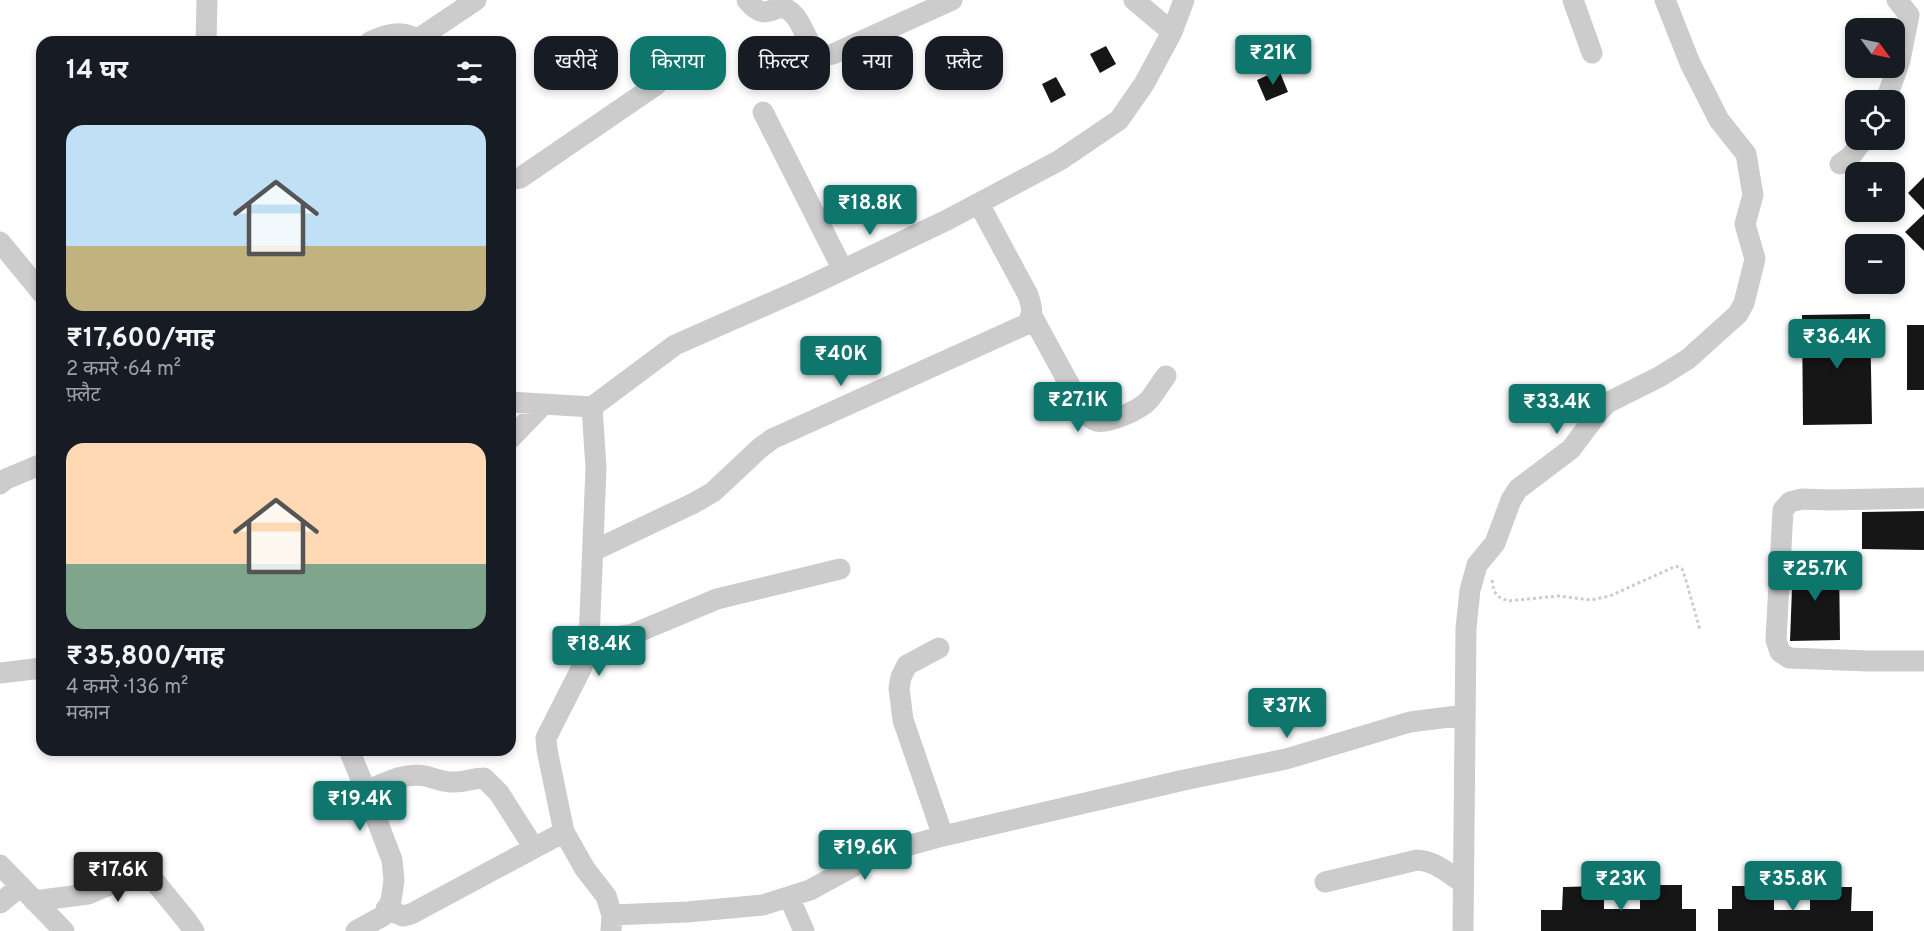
<!DOCTYPE html>
<html lang="hi">
<head>
<meta charset="utf-8">
<style>
  :root { --surface:#171b24; --page:#20242c; --text:#f1f3f6; --muted:#9ea1a6; --accent:#0f766e }
  body { margin:0; font-family:Overpass,"Noto Sans Devanagari",sans-serif; background:var(--page); color:var(--text); height:100vh; display:flex; flex-direction:column; font-size:22px; white-space:nowrap }
  * { box-sizing:border-box; margin:0 }
  p { font-size:20px; color:var(--muted) }
  .icon { flex:none; width:33px; height:33px; fill:none; stroke:currentColor; stroke-width:2; stroke-linecap:round; stroke-linejoin:round }
  .map { position:relative; flex:1; overflow:hidden }
  .drawer { position:absolute; left:36px; top:36px; width:480px; height:720px; display:flex; flex-direction:column; background:var(--surface); border-radius:18px; box-shadow:0 3px 9px #0003 }
  .drawer>* { flex:none }
  .top-card { position:absolute; left:534px; top:36px; width:570px; height:54px; display:flex; gap:12px }
  .needle { width:39px; rotate:123deg }
  .controls { position:absolute; left:1845px; top:18px; display:grid; gap:12px }
  .controls a { display:grid; place-items:center; width:60px; height:60px; border-radius:12px; background:var(--surface); box-shadow:0 3px 9px #0003; font-size:30px }
  .price { position:absolute; translate:-50% -51px; padding:0 14px; border-radius:6px; background:var(--accent); color:#fff; font-size:20px; line-height:39px; filter:drop-shadow(0 2px 3px #0008) }
  .price::after { content:''; position:absolute; left:50%; top:36px; width:18px; height:14px; margin-left:-9px; background:inherit; clip-path:polygon(0 0,100% 0,50% 100%) }
  .price.active { background:#222; color:#fff }
  ul { padding:0; list-style:none }
  li { display:grid; align-content:center; gap:12px; height:318px; padding:0 30px }
  li span { display:grid; place-items:center; height:186px; border-radius:18px; color:#555 }
  li>.icon { margin-inline-start:auto }
  span .icon { width:108px; height:108px; fill:#fffc; stroke-width:1 }
  li b { font-size:26px }
  h2 { display:flex; justify-content:space-between; align-items:center; height:72px; padding:0 30px; font-size:26px }
  .pill { padding:0 21px; border-radius:18px; background:var(--surface); box-shadow:0 3px 9px #0003; font-size:21px; line-height:54px }
  .pill.active { background:var(--accent); color:#fff }
  .map>svg:first-child { display:block }
</style>
</head>
<body>
<div class="map">
<svg width="1924" height="931" viewBox="0 0 1924 931">
  <rect width="100%" height="100%" fill="#fff"/>
  <path fill="#161616" d="M1106,46l10,18 -16,9 -10,-19z
    M1279,70l9,22 -22,9 -9,-21z
    M1056,77l10,18 -15,8 -9,-19z
    M1924,177v33l-16,-17z
    M1924,214v37l-19,-19z
    M1870,314l2,110 -69,1 -1,-110z
    M1907,325h17v65h-17z
    M1924,511v39l-62,-1v-37z
    M1839,561l1,79 -50,1 3,-79z
    M1640,885h42v24h14v22h-155v-21h21l1,-23 41,-1v23h36z
    M1732,886h42v24h36v-23h42l-1,24h22v20h-155v-22h14z"/>
  <g fill="none" stroke-linecap="round" stroke-linejoin="round">
    <path stroke="#ccc" stroke-width="3" stroke-dasharray="3 3" stroke-linecap="butt" d="M1492,580l2,11 5,6 9,4 50,-5 33,4 19,-4 66,-30 6,3 3,8 15,53"/>
    <path stroke="#ccc" stroke-width="21" d="M747,0c13,15 16,14 34,7 23,5 22,39 42,49l10,-2 119,-54
      M1134,0l38,32
      M1573,0l19,53
      M418,39l58,-39
      M206,42l1,-42
      M370,42c16,-8 35,-14 49,0
      M1886,100l14,-40 9,-45 -12,-15
      M763,112l80,158
      M1840,164l11,-8 12,-16
      M510,180l10,-2 136,-93
      M0,242l42,51
      M1032,316l48,88c4,6 8,14 16,17 13,3 44,-11 53,-21 6,-7 11,-16 17,-24
      M510,402l82,5 83,-62 134,-59 138,-66 113,-60 59,-40 25,-36 28,-52 12,-32
      M592,407l4,61 -7,173 -7,26 -36,71 1,12 17,82 21,37 21,27 6,19 -1,16
      M510,439l33,-34
      M0,484l6,-5 36,-15
      M1924,498l-94,2 -28,-1 -12,3 -7,8 -7,130 4,12 9,6 79,3h56
      M593,551l101,-48 19,-11 47,-44 12,-9 255,-115c7,-11 5,-17 1,-29l-49,-91
      M589,641l44,-7 84,-35 123,-30
      M939,648l-32,17 -6,12 -2,11 4,32 40,116
      M0,673l42,-5
      M349,750l15,36 28,74 2,20 -3,21 -8,15 -27,15
      M366,791c19,-8 38,-19 59,-15 9,2 18,6 27,6 11,1 21,-4 32,-4l15,15 35,55
      M0,865l64,66
      M1325,882l92,-22c18,1 31,13 46,23
      M789,897l15,34
      M34,901l54,-7 47,-20h8l8,3 36,44 7,10
      M0,903l21,-17
      M386,909l17,7 8,-2 153,-82
      M612,915l75,-3 76,-7 47,-15 64,-35 69,-19 241,-56 102,-21 124,-37 55,-7
      M1463,931l3,-303 4,-38 7,-25 18,-22 16,-43 7,-11 53,-40 27,-36 9,-10 52,-26 29,-18 50,-45 6,-11 11,-44 -10,-35 8,-29 -7,-41 -27,-34 -29,-57 -25,-63"/>
  </g>
</svg>
<div class="controls">
<a><svg class="needle" viewBox="-14 -14 28 28"><path d="M0-13l5 13h-10z" fill="#e53935"/><path d="M0 13l5-13h-10z" fill="#9ea1a6"/></svg></a>
<a><svg class="icon" aria-label="locate" viewBox="0 0 24 24"><circle cx="12" cy="12" r="6"/><path d="M12 2v4M12 18v4M2 12h4M18 12h4"/></svg></a>
<a>+</a>
<a>−</a>
</div>
<b class="price" style="left:1273px;top:86px">₹21K</b>
<b class="price" style="left:870px;top:236px">₹18.8K</b>
<b class="price" style="left:1837px;top:370px">₹36.4K</b>
<b class="price" style="left:841px;top:387px">₹40K</b>
<b class="price" style="left:1078px;top:433px">₹27.1K</b>
<b class="price" style="left:1557px;top:435px">₹33.4K</b>
<b class="price" style="left:1815px;top:602px">₹25.7K</b>
<b class="price" style="left:599px;top:677px">₹18.4K</b>
<b class="price" style="left:1287px;top:739px">₹37K</b>
<b class="price" style="left:360px;top:832px">₹19.4K</b>
<b class="price" style="left:865px;top:881px">₹19.6K</b>
<b class="price active" style="left:118px;top:903px">₹17.6K</b>
<b class="price" style="left:1621px;top:912px">₹23K</b>
<b class="price" style="left:1793px;top:912px">₹35.8K</b>
<div class="top-card">
<a class="pill">खरीदें</a>
<a class="pill active">किराया</a>
<a class="pill">फ़िल्टर</a>
<a class="pill">नया</a>
<a class="pill">फ़्लैट</a>
</div>
<section class="drawer">
<h2>14 घर<svg class="icon" aria-label="filters" viewBox="0 0 24 24"><path d="M4 7h16M4 17h16"/><circle cx="9" cy="7" r="2"/><circle cx="15" cy="17" r="2"/></svg></h2>
<ul>
<li><span style="background:linear-gradient(#bfe0f5 65%,#c2b280 0)"><svg class="icon" aria-label="home" viewBox="0 0 24 24"><path d="M3 11l9-7 9 7M6 9v11h12V9"/></svg></span><div><b>₹17,600/माह</b><p>2 कमरे · 64 m²</p><p>फ़्लैट</p></div></li>
<li><span style="background:linear-gradient(#ffd9b3 65%,#7fa58c 0)"><svg class="icon" aria-label="home" viewBox="0 0 24 24"><path d="M3 11l9-7 9 7M6 9v11h12V9"/></svg></span><div><b>₹35,800/माह</b><p>4 कमरे · 136 m²</p><p>मकान</p></div></li>
</ul>
</section>
</div>
</body>
</html>
